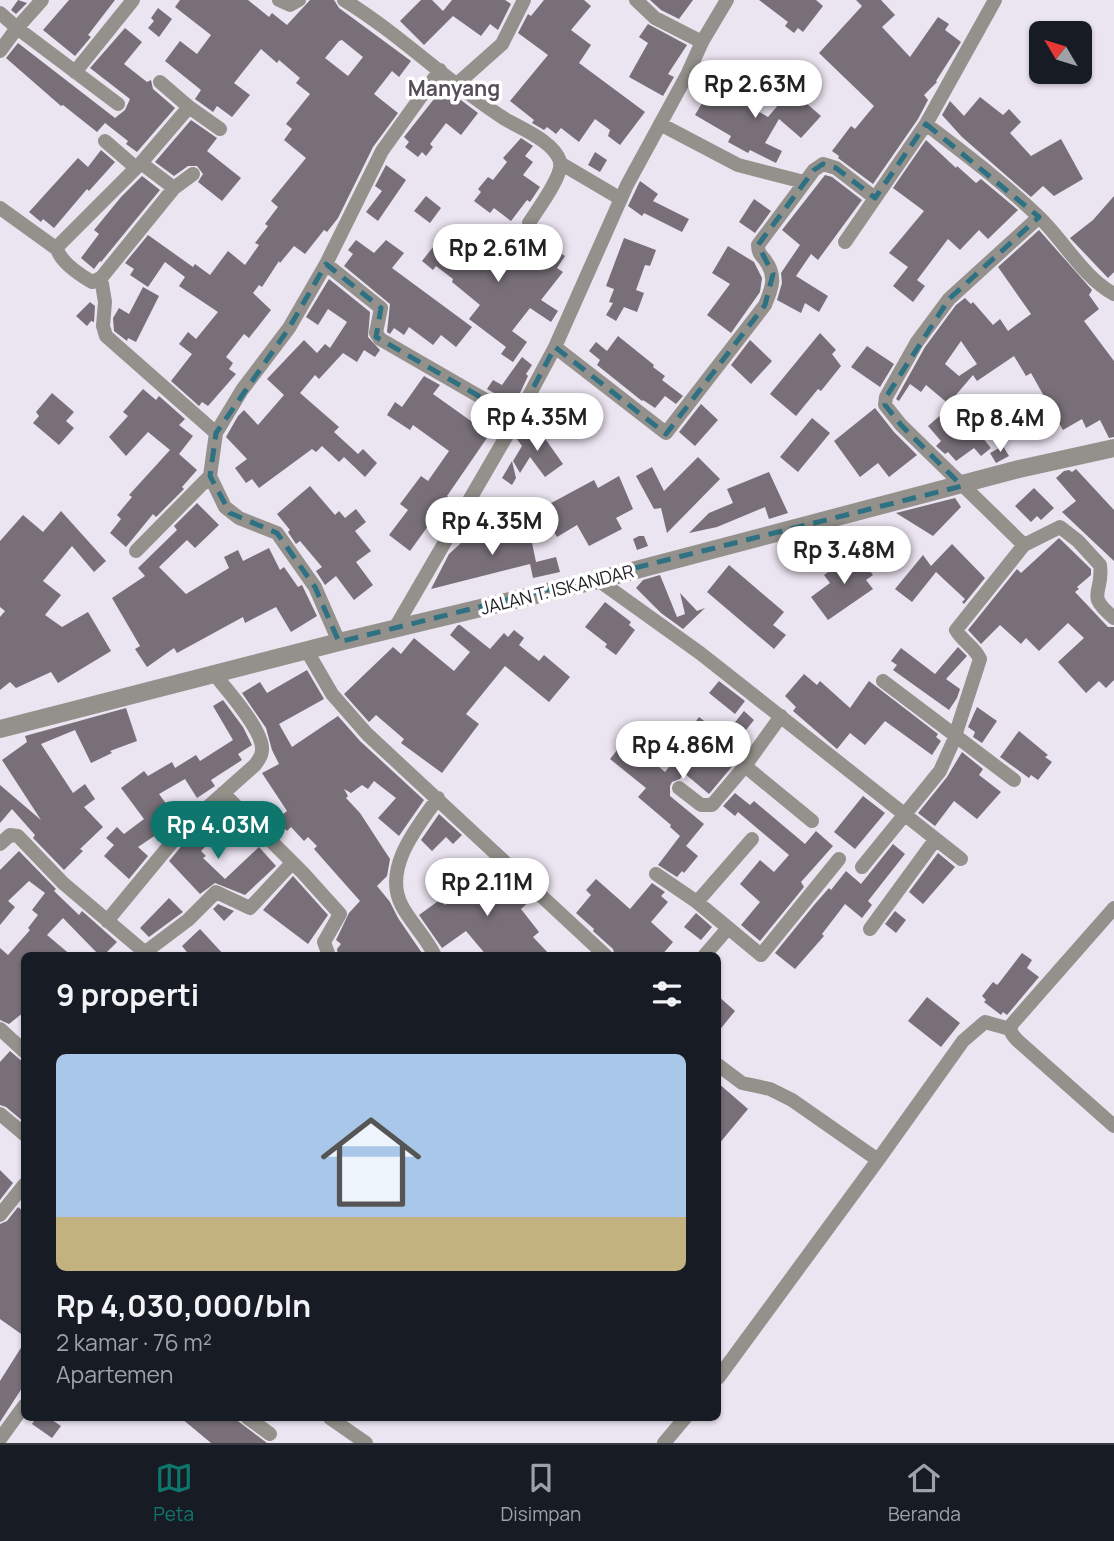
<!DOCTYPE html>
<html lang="id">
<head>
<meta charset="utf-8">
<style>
  :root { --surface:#171b24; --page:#242831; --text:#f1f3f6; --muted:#9ea1a6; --line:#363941; --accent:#0f766e }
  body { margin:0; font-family:Manrope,sans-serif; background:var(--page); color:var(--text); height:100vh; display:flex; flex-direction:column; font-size:26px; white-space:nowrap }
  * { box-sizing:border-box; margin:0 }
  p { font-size:23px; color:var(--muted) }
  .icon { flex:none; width:38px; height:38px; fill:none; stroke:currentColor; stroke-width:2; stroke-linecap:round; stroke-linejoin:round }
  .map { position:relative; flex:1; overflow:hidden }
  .sheet { position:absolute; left:21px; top:952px; width:700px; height:469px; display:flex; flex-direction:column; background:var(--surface); border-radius:10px; box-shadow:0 2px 5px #0004 }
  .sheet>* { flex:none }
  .needle { width:46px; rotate:308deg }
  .controls { position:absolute; left:1029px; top:21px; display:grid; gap:14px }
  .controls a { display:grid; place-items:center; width:63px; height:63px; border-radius:10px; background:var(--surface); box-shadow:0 2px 5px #0004; font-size:35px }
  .price { position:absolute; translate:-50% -60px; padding:0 16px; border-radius:24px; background:#fff; color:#222; font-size:23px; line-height:46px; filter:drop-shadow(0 2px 4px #0008) }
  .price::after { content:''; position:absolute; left:50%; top:42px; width:21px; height:16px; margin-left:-10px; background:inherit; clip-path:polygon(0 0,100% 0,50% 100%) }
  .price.on { background:var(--accent); color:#fff }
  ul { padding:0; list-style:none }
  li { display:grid; align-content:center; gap:14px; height:371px; padding:0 35px }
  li+li { border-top:2px solid var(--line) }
  li span { display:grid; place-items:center; height:217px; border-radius:10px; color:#555 }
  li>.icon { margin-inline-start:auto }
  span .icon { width:126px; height:126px; fill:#fffc; stroke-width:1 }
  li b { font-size:30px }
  h2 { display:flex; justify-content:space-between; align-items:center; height:84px; padding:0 35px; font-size:30px }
  .tab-bar { display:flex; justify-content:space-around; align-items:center; height:98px; border-top:2px solid var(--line); background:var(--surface); font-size:19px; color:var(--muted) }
  .tab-bar a { display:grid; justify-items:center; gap:4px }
  .tab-bar .on { color:var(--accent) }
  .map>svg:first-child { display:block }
</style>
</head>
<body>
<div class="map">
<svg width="1114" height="1443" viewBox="0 0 1114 1443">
  <rect width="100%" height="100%" fill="#ebe4f1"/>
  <path fill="#786f79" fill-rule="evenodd" d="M18,0l9,3 -11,11 -5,-4z
    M69,0h46l-27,35 3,2 -16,19 -32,-26z
    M180,0h68l21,17 3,-4 15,12 23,-25h24l5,8 72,53 -12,16 -7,-6 -18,23 24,19 -25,34 -35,71 -11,14 -3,-2 -19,24 -11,-8 -14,17 -1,-2 -17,26 -3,-2 -6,8 18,17 -22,28 -5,-4 -18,23 7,6 -4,6 7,5 -28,32 -6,-4 -3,4 -28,-25 21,-27 -13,-10 9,-12 8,7 22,-27 -39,-26 6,-9 -20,-15 -17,25 -18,-12 4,-6 -9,-6 23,-28 45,32 2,-3 15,11 18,-24 17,14 14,-20 -4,-2 13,-17 -3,-2 13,-17 -7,-6 35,-43 -22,-18 8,-11 -6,-5 24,-30 -14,-11 4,-5 -21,-18 -2,3 -16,-14 -27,34 16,12 -18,22 -15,-11 -4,6 -18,-13 6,-9 -36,-29 15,-20 17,13 14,-19 -36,-28zM342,40l21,17 -15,19 -23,-18 14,-17z
    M421,0h11l11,11 9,-11h53l6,4 -13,26 -8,-6 -9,12 -28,-20 -29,29 -24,-24z
    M544,0h40l7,6 -20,24 20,15 -12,18 66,49 -25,33 -12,-9 2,-6 -15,-11 -16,23 -18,-14 -5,6 -9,-7 -3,3 -12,-7 2,-3 -24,-19 38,-46 -30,-22 10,-19 3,2z
    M650,0h43l-14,19 -18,-9z
    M759,0h57l7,6 -20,26 -5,-4 -4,5 -9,-7 3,-4z
    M856,0h25l14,15 -13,12 28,30 28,-40 11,7 -4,6 16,12 -25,39 1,1 -13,13 4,5 -10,19 -45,65 -35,-26 1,-2 -7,-5 19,-25 4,3 19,-23 -55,-53 43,-47z
    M158,8l14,11 -13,18 -11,-9 6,-7 -3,-3z
    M648,24l39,21 -19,29 6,3 -11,19 -34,-19 19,-34 -9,-6z
    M125,28l17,14 -18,22 23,18 4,-2 2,9 22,19 -38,44 -11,-8 2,-3 -23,-18 -8,9 -34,-27 -2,1 -55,-48 12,-15 97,75 10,-8 5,-11 -40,-31z
    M441,85l37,28 -17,22 -15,-12 -16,21 3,3 -7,9 -4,-4 -4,5 -13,-10 4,-5 -5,-5 30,-38 -2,-1z
    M711,88l13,8 9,-5 15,9 -2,4 22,13 23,-27 30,26 -20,22 -22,-19 -14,24 17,8 -6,12 -26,-13 -2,3 -20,-11 3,-6 -36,-21z
    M980,97l23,18 6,-6 12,13 -11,11 21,23 30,-17 22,40 -29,17 -11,-10 -12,11 -69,-60 -20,-22 8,-14 14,15z
    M191,120l26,18 -10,13 34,27 -19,23 -24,-19 5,-8 -6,-8h-9l-14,10 -19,-14z
    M521,138l12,8 -8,10 8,6 -10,13 17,12 -10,15 -3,-2 -16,21 -17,-13 -4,5 -16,-12 7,-9 -3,-3 10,-12 5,3 14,-18 -4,-4z
    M926,140l30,28 1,-2 19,17 5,-4 37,31 -30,29 -9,-9 -19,20 -12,-11 -31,41 8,6 -12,16 -20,-16 15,-19 -19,-14 35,-42 -31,-23z
    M101,150l14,12 -26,29 -2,-2 -33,39 -11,-9 -2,3 -12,-10 49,-54 10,9z
    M595,152l12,8 -7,12 -12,-7z
    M386,165l20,15 -28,41 -12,-9 16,-21 -7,-5z
    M825,175l7,2 30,23 -44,60 -7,-6 -15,22 32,20 -9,16 -14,-9 -4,10 -24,-13 5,-17 -1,-10 19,-28 -18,-15z
    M142,176l18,14 -59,72 -1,-1 -6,8 -13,-11 18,-24 -5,-4 27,-33z
    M640,181l18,13 -5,7 36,18 -7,13 -38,-19 -2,3 -14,-10z
    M426,196l15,12 -11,15 -16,-12z
    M1114,196v76l-6,6 -38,-40 23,-18z
    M754,199l17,12 -16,22 -16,-11z
    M468,226l45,35 6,-7 16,13 14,-21 16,10 -8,12 6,4 -22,28 17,11 -7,11 -21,-14 -18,23 15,11 -14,20 -12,-8 5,-7 -37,-28 11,-14 -28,-23 1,-3 -17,-13 -3,4 -11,-9 19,-24 12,9z
    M1039,230l53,60 -3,5 10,14 -15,12 30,40v76l-5,1 -9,-18 -14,8 -4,-9 -19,11 -32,-57 -5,3 -12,-20 -37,25 -4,-6 -18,21 16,19 -4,4 24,29 -10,8 -7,-8 -18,13 -8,-9 -3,2 -9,-8 5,-5 -13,-15 23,-20 -25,-21 -5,7 -11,-8 -11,17 -3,-2 29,-52 31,-42 9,-7 6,6 2,-2 20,23 7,-6 8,12 23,-17 -33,-47zM961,341l16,23 -18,12 -14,-12z
    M624,238l32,12 -6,16 -5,-1 -9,25 8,3 -7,19 -13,-5 -8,14 -10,-6 7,-12 -4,-1 5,-13 -8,-3z
    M356,240l18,13 12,-13 18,13 -12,15 80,59 -16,20 -15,-12 -8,10 -24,-18 -5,8 -10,-7 -4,6 -3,-2 3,-28 -46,-38 9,-12 -5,-4z
    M728,246l26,16 8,16 -2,14 -29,41 -24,-18 23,-31 -18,-11z
    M329,279l41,33 -2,25 12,13 -5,7 -11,-7 -7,12 -14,-9 -24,26 -4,-4 -15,18 39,34 -5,5 24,22 5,-5 14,14 -12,14 -21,-20 -5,5 -17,-16 -6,6 -4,-3 -53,39 -7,-9 -6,4 -11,-15 12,-9 -21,-22 12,-21 6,-6 14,15 26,-30 -17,-16 37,-39 13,13 8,-9 5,4 17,-26 -19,-13 -10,16 -12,-8z
    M143,287l16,9 -23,46 -8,-4 -1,3 -13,-10 -1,-13 6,-10 10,6z
    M90,302l5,4 -1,16 -3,-1 -4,5 -11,-10z
    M820,333l16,17 -4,4 9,12 -20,25 -3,-2 -22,27 -26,-22z
    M618,336l36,29 -1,2 12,9 -3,4 21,16 -7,8 -11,-8 -10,12 -12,-8 -1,1 -45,-36 3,-5 -11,-9 7,-9 11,9z
    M750,340l22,21 -21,23 -20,-19z
    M867,346l27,18 -14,23 -29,-20z
    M522,357l10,8 -6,9 2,2 -8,17 -9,10 -24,-14 6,-9 9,5z
    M424,376l16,9 -7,9 38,27 9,-13 20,11 -53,77 9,6 -11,14 -6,-5 -29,40 -21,-16 19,-25 -8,-6 21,-28 7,5 21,-30 -36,-26 -3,5 -23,-15 8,-13 7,5z
    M143,389l13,11 3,-4 26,23 -6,6 14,11 -14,18 18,16 -15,17 2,2 -28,28 -3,-3 -27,33 -16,-14 11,-14 -4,-4 15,-18 -3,-2 41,-45 -22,-18 -22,24 -17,-19 19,-21 -5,-4z
    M52,393l22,19 -8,9 8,7 -15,17 -26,-22 6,-7 -3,-4z
    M701,404l17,16 -23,26 -16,-14z
    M875,408l19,24 23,23 -28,22 -11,-14 -18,14 -26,-36z
    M812,418l18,15 -32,39 -18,-15z
    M526,429l5,7 8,-6 24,34 -18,13 -15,-20 -10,16 -7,-12 9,-15 -6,-8z
    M1003,446l6,10 -13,7 -6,-10z
    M698,457l22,22 -53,54 -6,-25 -7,1 -18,-33 16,-9 12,24z
    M512,461l4,17 -4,7 -10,-7z
    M1076,469l38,41v51l-52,-49 14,-11 -20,-23 8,-7 5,-1 3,2z
    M769,472l19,41 -19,6 -4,-12 -48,20 -28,6 20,-20 24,-10 -6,-14z
    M619,476l14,33 -17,9 6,11 -33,17 -12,-21 -20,12 -17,-28 54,-29 4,8z
    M310,486l25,29 4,-4 6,7 11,-9 10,13 -11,9 16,20 -15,11 17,23 -19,15 -18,-24 -11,9 -9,-14 6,-4 -22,-26 -4,3 -8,-12 2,-2 -13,-16z
    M1034,488l20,20 -13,12 -4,-4 -6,6 -16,-16z
    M955,498l6,9 -28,29 -37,-23z
    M197,503l22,22 -24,23 -8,-8 -28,27 27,27 43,-26 -5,-11 14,-7 5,11 26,-13 11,22 4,-3 14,20 4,-2 15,31 -26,16 -15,-25 -31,16 -2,-6 -66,36 -3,-5 -27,19 -12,-18 5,-3 -28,-48 33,-22 -7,-8 39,-38 -3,-4z
    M61,511l45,50 -12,11 -22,-26 -29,35 18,14 -16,20 17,12 26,-15 23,39 -53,32 -7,-11 -35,16 -6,-6 -10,8v-73l5,-6 -5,-4v-66l23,-26 20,17z
    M518,525l4,15 9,-2 5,24 20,-5 4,15 -27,6 -3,-14 -99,25 18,-35 12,-11 -1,-4z
    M639,536h5l4,10 -11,4 -4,-11z
    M1059,538l32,31v6l-14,12 2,2 -4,3 33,35h6v53l-8,8 -7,-7 -13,12 -28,-31 26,-24 -16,-15 -29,28 -13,-13 -5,6 -21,-19 -19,19 -13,-14 49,-61 4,4z
    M952,544l33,34 -21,26 -2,-2 3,-3 -29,-27 -24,30 -17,-13 28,-34 8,11z
    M856,552l17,23 -7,5 7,9 -45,31 -17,-23 19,-14 -6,-8z
    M729,565l55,47 -11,13 13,10 -12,14 -67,-57z
    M660,575l17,42 8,-3 -5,-21 17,18 8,-3 -22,21 -22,-16 -25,-25 7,-8z
    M605,602l26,20 -2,3 6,5 -19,25 -11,-8 2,-3 -22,-17z
    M458,625h2l30,24 14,-16 4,4 6,-7 10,8 -5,7 20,16 5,-6 26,22 -21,25 -44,-36 -39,48 13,10 -37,49 -41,-30 3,-4 -28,-24 -7,7 -25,-28 49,-47 8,7 13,-16 40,33 16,-19 -20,-17z
    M958,647l9,9 -21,23 14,10 -3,9 -8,12 -56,-40 4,-5 -6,-4 10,-13 34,26z
    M307,670l17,29 -45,25 13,23 46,-31 22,25 64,59 -25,36 -21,-18 18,-20 -22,-17 -6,8 -6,-4 -11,8 -7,-4 4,7 -2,2 14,15 30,46 -3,17 -10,10 13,16 8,16 26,38h-86l-1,-7 4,-5 -5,-4 13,-27 11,-12 -46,-52 3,-3 -9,-9 -4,4 -13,-14 -4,4 -10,-12 10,-8 -25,-38 17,-9 -7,-14 -6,-22 -24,-35 18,-11 7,11z
    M804,674l13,11 3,-4 30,27 19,-27 69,53 -2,3 5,4 -9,14 -47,-34 -20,24 -15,-12 -13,16 -44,-38 3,-4 -11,-11z
    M719,681l26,20 -10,13 -26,-21z
    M223,700l20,27 9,18 -14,9 4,6 -31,20 4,6 -18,12 -12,-19 -26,15 19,26 -40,27 10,9 -19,23 -25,-23 10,-11 -8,-7 11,-11 7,7 20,-15 -23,-31 23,-17 4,5 24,-14 3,6 21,-13 4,6 33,-21 -20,-34z
    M977,707l20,14 -15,22 -9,-6 2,-5 -7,-5z
    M126,708l11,33 -27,10 2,2 -21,10 -16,-33 -34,14 32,49 12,-9 10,15 -11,8 19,20 -23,22 3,2 -19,19 -31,-32 2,-3 -23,-26 -12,14v-38l41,35 -39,-60 25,-18 -2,-6z
    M744,711l10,9 -24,30 10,7 -31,37 -25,-21 -4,6 -8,3 -2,4v10l34,28 -18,22 12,10 -14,17 -2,-2 -5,6 -19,-12 22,-29 -10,-9 1,-2 -33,-28 8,-9 -36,-29 16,-20 39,33 29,-36 -6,-4 11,-15 25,19z
    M1019,731l29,24 -3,2 7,5 -14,18 -7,-5 -2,3 -29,-21z
    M962,752l21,17 -4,6 22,17 -24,27 -23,-18 -19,25 -17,-13 29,-36z
    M735,793l15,12 4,-4 51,43 11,-13 17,15 -32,36 3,5 -44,54 -19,-16 19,-23 -20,-18 20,-24 14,12 15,-17 -51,-43 -3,4 -12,-10z
    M863,796l22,17 -30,36 -21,-17z
    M221,808l11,12 -31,31 5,5 -3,2 22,21 34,-32 17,19 -31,29 -30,-12 -15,11 -31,-33 21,-25z
    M439,814l23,21 -9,9 -7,-7 -14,14 -11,-11z
    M893,844l12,10 -37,47 4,4 -10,13 -17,-14 -23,30 2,2 -29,33 -20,-16 39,-48 15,-17 2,2 15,-19 15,13z
    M19,851l37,38 -2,2 25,24 3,-4 35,31 -14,14h-3l-37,-38 -16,17 25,21h-48v56l-15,12 -9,-4v-72l8,7 22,-25 -2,-2 10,-13 -6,-5 13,-17 -16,-12 -21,20 7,6 -15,18v-55z
    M938,853l17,14 -32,37 -14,-12z
    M494,865l37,35 -10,9 18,23 -6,5 18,19h-64l-21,-25 -24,17 -23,-33 22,-16 4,6z
    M293,876l35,39 -20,29 -45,-34z
    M596,879l34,30 22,-26 13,9 -4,4 7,6 -17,20 22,20 -12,14h-46l-2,-7 -20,-18 1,-2 -18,-16 15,-18 -5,-5z
    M169,898l14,14 -34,25 -9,-9z
    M218,904l16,7 -10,10 -11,-12z
    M895,911l11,9 -10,13 -11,-9z
    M696,913l16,14 -11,13 -17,-13z
    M200,929l25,27h-35l-8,-10z
    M1022,953l10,7 -5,8 12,9 -32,38 -4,-3 -2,3 -17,-13 2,-2 -4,-4 11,-14 4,3 2,-2z
    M718,996l17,15 -17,21z
    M927,997l33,26 -19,24 -33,-26z
    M10,1051l14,12v59l-18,-15 -6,-2v-43z
    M718,1083l30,26 -30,36z
    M0,1170l13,13 -13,17z
    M18,1207l6,5v124l-24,-17v-95l7,-3z
    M24,1343v42l-24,37v-41z
    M36,1418h13l12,8 -9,12 -20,-14z
    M181,1418h53l33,25h-56z"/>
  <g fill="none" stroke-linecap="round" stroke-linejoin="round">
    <path stroke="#94918c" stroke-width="14" d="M279,0l11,5 9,-5
      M344,0c57,35 104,83 161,119 17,10 48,22 55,42 4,14 -23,49 -31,62
      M636,0l19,18 47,24
      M0,13l17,15 25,-28
      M0,51l17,-23 101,76
      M75,72l58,-72
      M160,82l29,25 31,22
      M457,84l45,-40 22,-44
      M189,107l-48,56 -81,81 -3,5c4,13 23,26 35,33l9,-4 73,-90 19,-14
      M660,124l78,41 66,17
      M926,124c39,30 78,59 113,93 25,24 44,60 75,77
      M105,141l30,26
      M141,163l33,25
      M560,163l61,36
      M0,208l57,41
      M845,242l81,-118 69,-124
      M326,264l55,44 -5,25 4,6 137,79
      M101,278l4,24 -2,24 3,10 110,97
      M555,347l111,86 99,-128c7,-17 12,-29 0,-45 -5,-6 -7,-8 -7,-15l56,-75 9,-6 13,4 39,30
      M1024,545l-123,-120 -16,-20 1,-8 31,-55 32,-43 90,-82
      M136,551l74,-75
      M598,580l102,73 261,206
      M395,628l122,-210 38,-71 72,-162 61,-112 14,-31 25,-42
      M339,642l-24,-55 -38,-54 -38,-15 -14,-11 -15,-31 6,-43 26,-43 47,-62 37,-64 56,-113 58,-81
      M307,651l25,43 35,40 239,222
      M883,681l131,99
      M745,766l67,55
      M679,788l22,17h11l33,-39 36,-50
      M223,793l80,80 37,41 -16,28 5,14
      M0,844l10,-9 8,1 45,47 79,67 2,6
      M862,867l78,-96 13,-29 27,-83c-5,-12 -17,-17 -24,-29l68,-85 36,-18 18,14 22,24c4,30 -16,28 14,53
      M656,874l41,28 64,53 78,-96
      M697,902l55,-63
      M1114,908l-102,116c-3,8 0,10 5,16l97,86
      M107,921l76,-92 72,-64c3,-4 7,-9 7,-15 2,-19 -35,-60 -47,-75
      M870,929l65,-89
      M144,953l44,-33 28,-28 34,16 42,-45
      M435,956c-9,-19 -24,-33 -33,-50 -20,-37 15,-79 36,-108
      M704,956l24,-28
      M0,1029l24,22
      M718,1065l24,18 28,6 22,11 86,60
      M0,1114l24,20
      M0,1215l24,-30
      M718,1378l160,-218 85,-119 22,-19 25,7
      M248,1418l22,16
      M330,1418l36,25
      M0,1439l24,-33
      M664,1443l21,-25"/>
    <path stroke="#94918c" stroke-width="18" d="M0,729l339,-87 259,-62 421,-111 95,-21"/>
  </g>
  <path fill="none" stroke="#2e7183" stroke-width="5" stroke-dasharray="14 9" stroke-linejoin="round" d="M926,124l113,93 -90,82 -63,98 -1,8 16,20 61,61 -623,156 -24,-55 -38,-54 -47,-20 -20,-37 6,-43 73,-105 37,-64 55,44 -5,29 141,81 38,-71 111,87 99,-129 8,-31 -15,-29 56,-75 9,-6 13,4 39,30z"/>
  <g text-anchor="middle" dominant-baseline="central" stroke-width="7" stroke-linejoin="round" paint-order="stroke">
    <g font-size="18" fill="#262429" stroke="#fff">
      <text transform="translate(557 589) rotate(-14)">JALAN T. ISKANDAR</text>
    </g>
    <g font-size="21" font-weight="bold" fill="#544e59" stroke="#fff">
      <text x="454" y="88">Manyang</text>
    </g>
  </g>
</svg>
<div class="controls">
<a><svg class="needle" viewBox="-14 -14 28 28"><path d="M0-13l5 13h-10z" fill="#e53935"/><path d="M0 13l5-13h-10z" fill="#9ea1a6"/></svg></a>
</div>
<b class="price" style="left:755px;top:120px">Rp 2.63M</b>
<b class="price" style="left:498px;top:284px">Rp 2.61M</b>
<b class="price" style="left:537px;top:453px">Rp 4.35M</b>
<b class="price" style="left:1000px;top:454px">Rp 8.4M</b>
<b class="price" style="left:492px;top:557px">Rp 4.35M</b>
<b class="price" style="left:844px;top:586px">Rp 3.48M</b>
<b class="price" style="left:683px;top:781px">Rp 4.86M</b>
<b class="price on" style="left:218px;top:861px">Rp 4.03M</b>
<b class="price" style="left:487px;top:918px">Rp 2.11M</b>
<section class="sheet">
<h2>9 properti<svg class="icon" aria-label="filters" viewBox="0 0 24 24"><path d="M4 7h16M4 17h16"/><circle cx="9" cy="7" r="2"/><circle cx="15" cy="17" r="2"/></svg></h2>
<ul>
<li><span style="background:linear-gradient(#a9c7e8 75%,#c2b280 0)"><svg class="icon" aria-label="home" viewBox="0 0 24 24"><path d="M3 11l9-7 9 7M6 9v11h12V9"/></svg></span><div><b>Rp 4,030,000/bln</b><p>2 kamar · 76 m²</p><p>Apartemen</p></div></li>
</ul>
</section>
</div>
<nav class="tab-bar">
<a class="on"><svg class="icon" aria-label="map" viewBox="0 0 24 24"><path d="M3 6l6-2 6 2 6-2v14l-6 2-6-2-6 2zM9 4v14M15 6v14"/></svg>Peta</a>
<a><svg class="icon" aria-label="saved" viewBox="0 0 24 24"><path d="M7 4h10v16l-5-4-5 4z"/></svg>Disimpan</a>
<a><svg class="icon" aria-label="home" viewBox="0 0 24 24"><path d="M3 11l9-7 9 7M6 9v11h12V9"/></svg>Beranda</a>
</nav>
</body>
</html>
